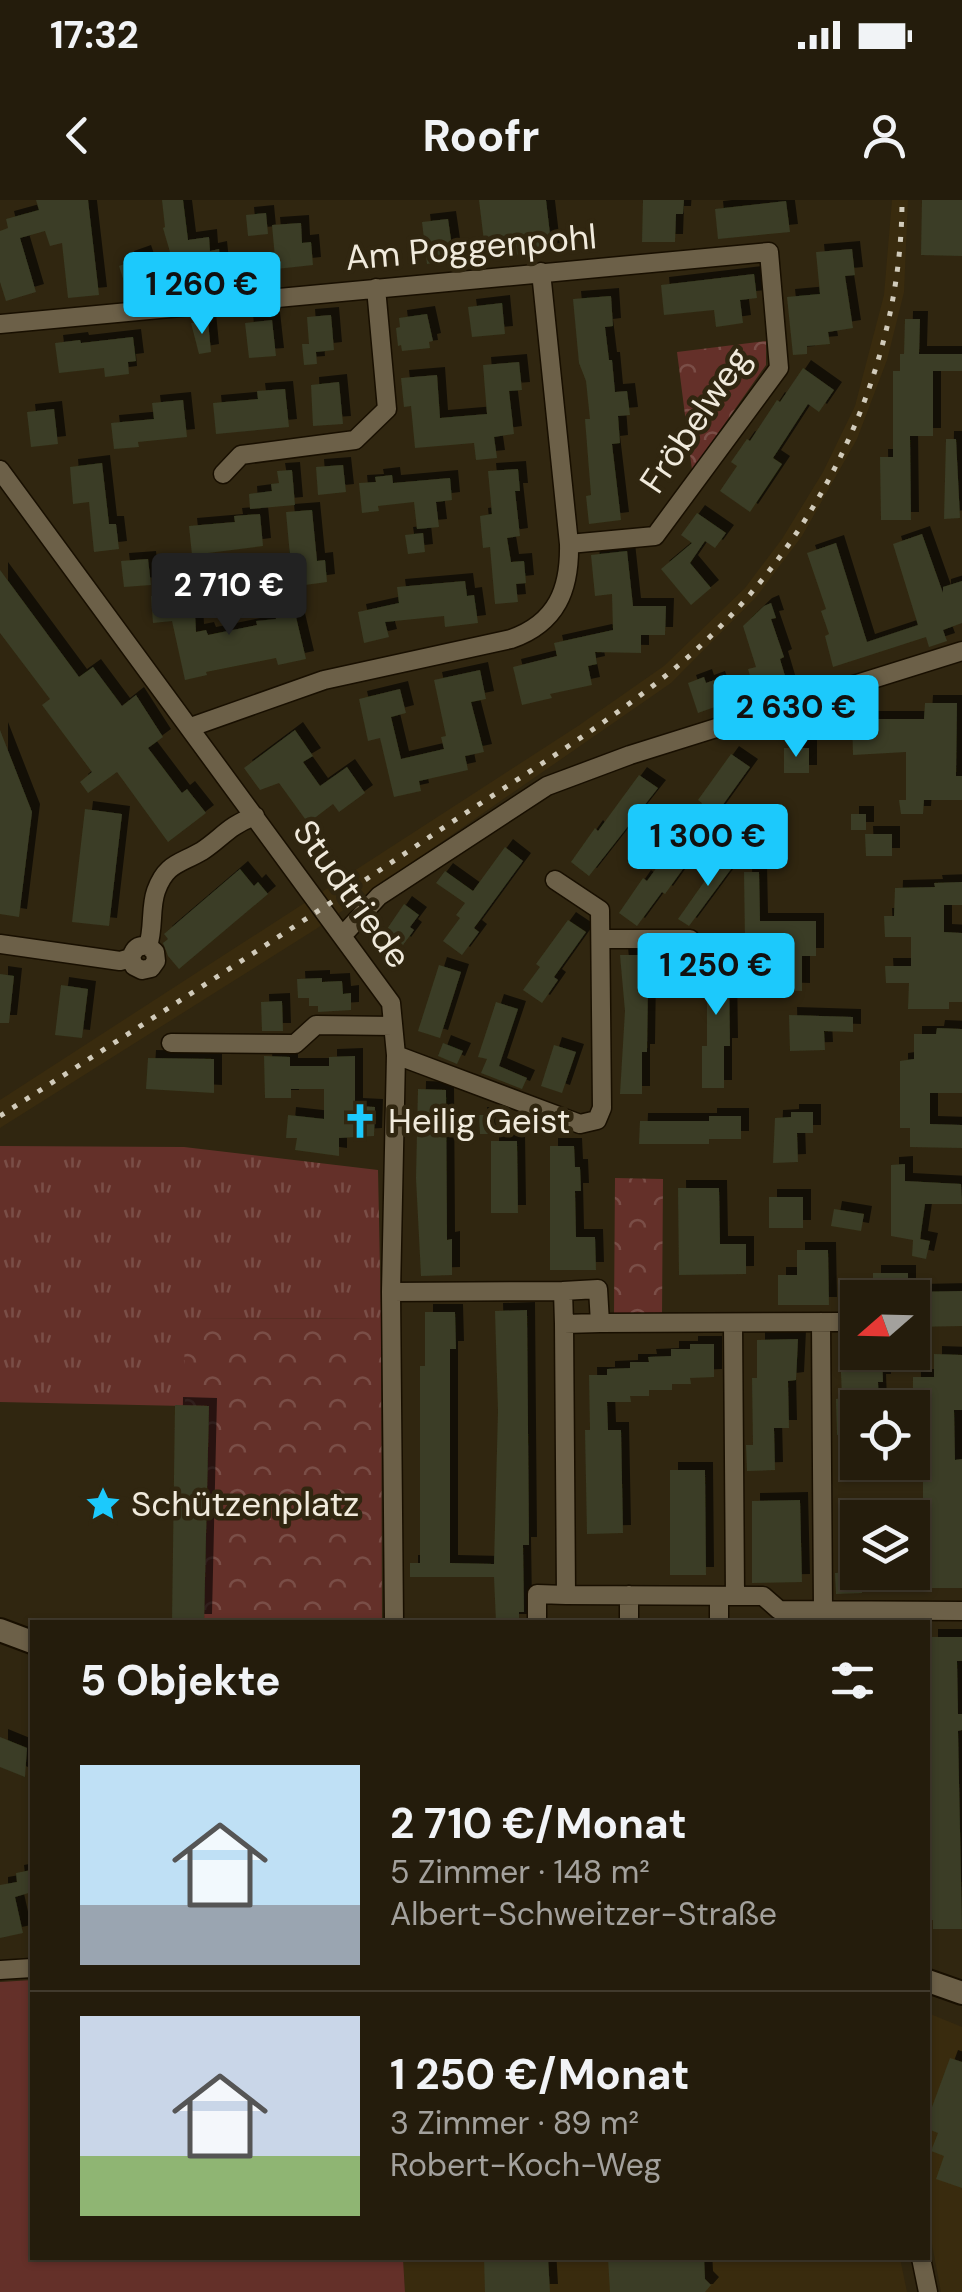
<!DOCTYPE html>
<html lang="de">
<head>
<meta charset="utf-8">
<style>
  :root { --surface:#241c0c; --page:#2c2515; --text:#f1f3f6; --muted:#a3a19d; --line:#413a2d; --accent:#1cc9fc }
  body { margin:0; font-family:"DM Sans",sans-serif; background:var(--page); color:var(--text); height:100vh; display:flex; flex-direction:column; font-size:38px; white-space:nowrap }
  * { box-sizing:border-box; margin:0 }
  p { font-size:32px; color:var(--muted) }
  .icon { flex:none; width:55px; height:55px; fill:none; stroke:currentColor; stroke-width:2; stroke-linecap:round; stroke-linejoin:round }
  .map { position:relative; flex:1; overflow:hidden }
  .side { position:absolute; left:30px; top:1420px; width:900px; height:640px; display:flex; flex-direction:column; background:var(--surface); border-radius:0px; box-shadow:0 2px 8px #0004,0 0 0 2px var(--line) }
  .side>* { flex:none }
  .needle { width:65px; rotate:250deg }
  .buttons { position:absolute; left:840px; top:1080px; display:grid; gap:20px }
  .buttons a { display:grid; place-items:center; width:90px; height:90px; border-radius:0px; background:var(--surface); box-shadow:0 2px 8px #0004,0 0 0 2px var(--line); font-size:50px }
  .price { position:absolute; translate:-50% -85px; padding:0 22px; border-radius:10px; background:var(--accent); color:#111; font-size:32px; line-height:65px; filter:drop-shadow(0 2px 5px #0008) }
  .price::after { content:''; position:absolute; left:50%; top:60px; width:30px; height:22px; margin-left:-15px; background:inherit; clip-path:polygon(0 0,100% 0,50% 100%) }
  .price.on { background:#222; color:#fff }
  ul { padding:0; list-style:none }
  li { display:flex; align-items:center; gap:30px; height:250px; padding:0 50px }
  li+li { border-top:2px solid var(--line) }
  li span { display:grid; place-items:center; flex:none; width:280px; height:200px; border-radius:0px; color:#555 }
  li>.icon { margin-inline-start:auto }
  span .icon { width:120px; height:120px; fill:#fffc; stroke-width:1 }
  li b { font-size:42px }
  h2 { display:flex; justify-content:space-between; align-items:center; height:120px; padding:0 50px; font-size:42px }
  .status { display:flex; justify-content:space-between; align-items:center; height:70px; padding:0 50px; background:var(--surface); direction:ltr }
  .status svg { height:28px; fill:currentColor }
  header { display:flex; justify-content:space-between; align-items:center; height:130px; padding:0 50px; background:var(--surface); font-size:45px; font-weight:700 }
  .map>svg:first-child { display:block }
</style>
</head>
<body>
<div class="status"><b>17:32</b><svg viewBox="0 0 49 12"><path d="M0 12V9h3v3zM5 12V6h3v6zM10 12V3h3v9zM15 12V0h3v12zM26 1h20v11H26zM47 4h2v5h-2z"/></svg></div>
<header><svg class="icon" aria-label="back" viewBox="0 0 24 24"><path d="M15 5l-7 7 7 7"/></svg>Roofr<svg class="icon" aria-label="person" viewBox="0 0 24 24"><circle cx="12" cy="8" r="4"/><path d="M4 21q1-7 8-7t8 7"/></svg></header>
<div class="map">
<svg width="962" height="2092" viewBox="0 0 962 2092">
  <defs>
    <pattern id="grass-tufts" width="24" height="20" patternUnits="userSpaceOnUse" patternTransform="scale(2.5)"><rect width="24" height="20" fill="#643029"/><path d="M3 7l-1-3M5 7V3M7 7l1-3M15 17l-1-3M17 17v-4M19 17l1-3" fill="none" stroke="#7a4e47"/></pattern>
    <pattern id="park-crowns" width="20" height="18" patternUnits="userSpaceOnUse" patternTransform="scale(2.5)"><rect width="20" height="18" fill="#643029"/><path d="M2 6a3 3 0 1 1 6 0M12 15a3 3 0 1 1 6 0" fill="none" stroke="#7a4e47"/></pattern>
    <filter id="shadow"><feDropShadow dx="8" dy="-8" stdDeviation="0" flood-color="#0009"/></filter>
  </defs>
  <rect width="100%" height="100%" fill="#302610"/>
  <path fill="#392b0e" d="M892,0h16l-4,92 -17,68 -30,79 -55,97 -45,60 -86,87 -355,246 -316,199v-28l578,-374 86,-60 81,-78 37,-49 41,-67 32,-66 29,-111z
    M928,1813l34,14v265h-21l-13,-69z
    M403,2058h497l7,34h-502z"/>
  <path fill="url(#grass-tufts)" d="M0,946l184,1 194,23 3,149 -196,-1v88l-185,-4z"/>
  <path fill="url(#park-crowns)" d="M766,141v24l-74,105 -15,-118z
    M615,978l48,1 -1,136h-48z
    M184,1118l197,1 1,303h-178l5,-215 -24,-1z"/>
  <path fill="#643029" d="M32,1780v278h371l2,34h-405v-310z"/>
  <path fill="#3a3d25" filter="url(#shadow)" d="M36,0h52l11,95 -31,3 -6,-55 -12,3 -5,-15 -25,7 16,54 -30,9 -6,-19v-51l8,-3 -2,-9 33,-9z
    M162,0h21l5,40 21,-3 1,14 9,-2 3,28 -34,4 -3,-23 -13,1 -9,-31 2,-1z
    M479,0h67l6,51 -66,7z
    M643,0h41l-1,14h-7l-1,28h-33z
    M922,0h40v56l-41,-1z
    M786,1l4,31 -72,7 -3,-30z
    M266,13l2,21 -20,2 -2,-21z
    M448,19l6,41 -27,4 -5,-42z
    M301,23l1,20 9,-1 2,23 -37,4 -4,-44z
    M852,49l3,26 -10,1 8,52 -25,4 2,12 -23,2v8l-14,1 -6,-58 33,-3 -4,-42z
    M143,53l10,29 -26,9 -8,-25 8,-3 -1,-4z
    M754,74l3,24 -17,2 3,23 -27,4 -2,-17 -50,5 -3,-30z
    M611,96l2,30 -8,1 4,33h3l3,32 12,-1 3,24 -12,1 2,27 -8,1 9,76 -32,4 -3,-28 5,-1 -6,-76h5l-4,-38 -7,-18 -6,-64z
    M502,103l3,31 -33,3 -4,-30z
    M427,114l6,27 -4,1 1,6 -28,3 -1,-6 -3,1 -2,-18 4,-1 -1,-9z
    M331,115l3,35 -18,2 1,12 -13,1 -2,-21h7l-2,-27z
    M905,119h15l-1,35h43v17h-29v65h-23l1,84h-30l-1,-63h13v-86h7v-17h4z
    M272,120l4,36 -27,2 -4,-35z
    M208,121l3,31 -12,2 -8,-31z
    M133,137l3,24 -8,1 1,12 -24,3 -1,-9 -45,5 -4,-30 25,-3 1,3z
    M519,162l3,28 -13,1 5,43 -20,3 3,21 -21,2 -2,-17 -59,5 -4,-42 -7,1 -3,-29 36,-3 3,43 47,-4 -4,-49z
    M803,168l31,22 -15,22 -11,-8 -35,54 9,6 -32,48 -30,-21 17,-25 -6,-4 16,-23 3,2 27,-41 3,2z
    M339,182l4,42 -30,2 -2,-41z
    M285,189l4,38 -73,7 -3,-31 45,-4 -1,-8z
    M183,200l4,37 -49,5 1,5 -25,2 -3,-26 43,-4 -2,-16z
    M54,209l4,35 -27,3 -4,-35z
    M946,239h10l4,79 -16,1z
    M102,263l7,61h7l3,25 -25,3 -5,-50 -16,2 -3,-37z
    M343,265l3,27 -28,3 -2,-28z
    M518,269l2,22h-5l5,45 -13,2 4,24 13,-1 2,22 -10,1 2,18 -23,2 -5,-57 -7,1 -3,-32 12,-2 -4,-43z
    M292,270l3,35 -45,4 -1,-15 23,-3 -1,-7 8,-1 -2,-12z
    M392,275l1,8 57,-5 2,22 -16,2 3,25 -22,2 -3,-27 -36,4 1,5 -17,2 -3,-30 17,-1 -1,-5z
    M312,310l5,51 8,-1 2,22 -44,6 -2,-31 9,-1 -4,-44z
    M697,313l29,20 -11,15 -10,-7 -15,22 21,25 -20,17 -30,-36 31,-26 -11,-8z
    M260,314l3,32 -71,9 -3,-29 46,-4 -1,-6z
    M423,333l2,19 -17,2 -3,-19z
    M922,334l21,59v-6l19,-6v42l-19,7 4,11 -18,6 -3,-10 -93,30 -8,-31 4,-2 -8,-23 5,-2 -19,-56 29,-10 31,99 51,-17 -25,-81z
    M627,351l6,55h33l-1,29h-24v18l-46,-1 2,12 -9,2 4,19 -42,9 2,4 -30,7 -9,-38 44,-11 -3,-13 59,-13 -1,-36 -17,2 -4,-41z
    M148,359l3,26 -27,2 -3,-26z
    M0,370l79,107 14,-10 29,39 14,-11 27,42 -15,11 34,45 5,-4 19,24 -38,29 -51,-70 -29,21 -8,-11 12,-10 -50,-67 8,-6 -50,-66z
    M465,381l2,15 7,-1 4,28 -33,4 -1,-11 -59,6 4,15 -25,6 -6,-31 41,-9 -2,-16z
    M194,393l2,39 10,-2 2,5 49,-10 -1,-4 20,-2 -2,-15 23,-3 -1,16 10,42 -28,6 -2,-7 -70,14 1,3 -22,5 -13,-59 -19,2 -2,-27z
    M771,403l5,15 -5,1 13,38 -4,2 8,27 -32,10 -8,-27 8,-2 -13,-41 21,-20z
    M480,470l6,29 -15,3 13,50 -19,4 3,14 -49,11 2,10 -27,6 -14,-59 -12,3 -9,-42 41,-10 6,24 -15,4 10,42 43,-10 -3,-12 5,-1 -12,-56z
    M704,477l2,6 11,-4 9,24 -28,10 -10,-30z
    M925,503h32l-1,73h6v24h-38l-1,14h-22l-2,-14h7v-48l-53,3 -1,-36h72z
    M0,530l32,82 -13,105 -19,-3z
    M295,530l18,26 -10,6 17,24 27,-19 18,26 -26,19 -6,-8 -25,19 -29,-40 -19,7 -16,-22z
    M784,548h25v25h-25z
    M731,554l19,13 -33,46 4,3 -56,78 -3,-2 -25,34 -18,-13 24,-35 4,3 48,-67 7,-11 -4,-3z
    M639,575l19,13 -69,88 -18,-14 24,-34 3,3z
    M85,609l37,5 -13,112 -37,-4z
    M851,614h15v16h-15z
    M865,634h27v22h-26z
    M505,647l18,14 -49,67 5,4 -17,23 -19,-14 17,-23 -4,-3 9,-12 -29,-20 9,-12 28,20z
    M725,652l12,9 -48,65 -11,-7z
    M240,669l14,17 4,-4 10,12 -89,75 -11,-13 -5,-13 5,-4 -4,-5z
    M744,672h15l1,49h56v35h-14v35l-33,-1 -1,-23h-5l-1,-27h-17z
    M962,682v23h-18v27l18,1v69h-13v7h-41l1,-26h-23l-1,-17h26v-29h-26l-1,-21h10l1,-28 40,-1 -1,-4z
    M404,704l15,11 -9,12 4,3 -11,15 -16,-16z
    M568,720l18,12 -32,45 4,3 -16,23 -19,-13 17,-23 -4,-3z
    M702,749h23v28h4l1,69h-6v42h-22v-42h5v-69h-5z
    M620,755h23v28h5l-1,69h-5v42h-22l5,-83z
    M439,765l22,7 -21,66 -22,-7z
    M0,774l14,2 -5,47h-9z
    M322,778v4l20,-1 1,13 8,-1v17l-33,2v-6h-9v-8h-11l-1,-19z
    M61,785l27,4 -6,49 -27,-3z
    M282,801l1,30h-21l-1,-29z
    M496,802l22,7 -19,57 28,12 -5,11 -41,-16 6,-14 -9,-2z
    M789,815l64,2v15l-29,-1 1,19 -35,1z
    M937,828l25,1v64h-32v31l32,1v23l-52,-1v-19h-10v-67l14,-2v-25h22z
    M443,843l20,8 -6,13 -19,-8z
    M554,845l22,7 -14,41 -21,-7z
    M264,856l26,1v9h39v-9l26,-1v50l20,1 -1,29 -35,2v18l-44,-6 2,-12h-11l2,-23 36,4v-30h-33v9h-26z
    M148,858l66,1v34l-68,-4z
    M418,889l28,1 1,150 5,-1v36l-31,1 -5,-98z
    M791,912h22v21h-16l1,29 -25,1 2,-45 16,-1z
    M479,915h15v19h-14z
    M709,916h32v23h-32v5h-70l1,-23h69z
    M491,941h26l1,72h-27z
    M550,946h24l1,21h5l1,24h-6l1,46h19l1,33h-46z
    M905,964v17l56,3 1,20h-37l-5,35 10,2 -4,18 -14,-3 1,-16 -22,-4v-71z
    M678,988h41l1,56h26v30l-67,1z
    M769,997h34v31h-34z
    M834,1009l30,5 -3,17 -30,-5z
    M797,1050h31l1,55h-51v-30h19z
    M873,1073h35v25h-35z
    M962,1091v35l-50,1v-35z
    M527,1110l2,235h-6l1,67h-5v10h-23l-2,-45h-84v-14h10v-197h5v-54h30l1,37h-6v214l44,1 4,-153 -3,-100z
    M798,1139l-2,41 -8,1 1,47h-15l1,42 -28,1 -1,-26h7l-1,-67h5v-38z
    M690,1144h24v33l-24,1 1,6h-19v6h-23v6h-19l1,6h-24l1,28h13l2,103 -36,1 -2,-104h5l-1,-55h18v-6l23,-1v-6h19l-1,-5 23,-1v-7h19z
    M858,1147v5h24l1,30h-5l1,26h-21v26l-21,1 -1,-36 6,-1 -2,-50z
    M934,1154l28,1v55h-8l1,50 7,-1v129h-33v-45h-17v-22h11v-61l-11,1 1,-84h21z
    M175,1205l34,1 -5,216h-32z
    M848,1262h45v18l-45,2z
    M670,1270h35l1,105h-36z
    M800,1300l2,82 -50,1v-82z
    M858,1372h32v14l-28,1v6l-26,1 -1,-21z
    M930,1437h32v24h-5l1,53h4v16l-4,1 4,198h-29v-9h-3l-2,-259h2z
    M0,1537l27,11 -2,29 -25,-10z
    M31,1670l1,22 -17,5 8,36 -23,5v-53l17,-3 -1,-9z
    M950,1858l12,4v126l-26,-9 8,-23 -13,-5 7,-18 -10,-4v-11z
    M484,2058h64l2,34h-65z
    M608,2058h96l1,21 6,6 -6,7h-95z"/>
  <g fill="none" stroke-linecap="round" stroke-linejoin="round">
    <defs>
      <path id="minor" d="M0,124l769,-72 10,116 -124,168 -86,8
        M0,270l391,533 5,52 -5,237 3,330
        M223,274l18,-19 114,-15 32,-31 -11,-121
        M191,527l133,-47 187,-41c46,-16 59,-50 58,-95l-28,-272
        M343,735l36,-39 168,-110 83,-31 332,-104
        M601,739h89
        M0,744l120,17 11,-3c3,-10 7,-13 17,-12l7,6 1,9 -5,7 -9,2 -8,-4 -3,-8
        M148,746c6,-18 2,-38 8,-55 10,-28 24,-27 46,-40 21,-14 26,-25 53,-35
        M171,843l124,1 21,-19 77,1
        M396,855l184,69 17,-4 5,-12 -2,-198 -45,-30
        M391,1092l172,-1
        M821,1122l2,288
        M600,1123l-36,1 -1,-33 35,-2 2,34 243,-1
        M733,1123l2,273
        M566,1395l197,1 16,14 183,1
        M629,1395v27
        M719,1396v26
        M537,1422v-28l29,1 -2,-271
        M0,1770l32,-2
        M921,2058l7,34"/>
      <path id="tertiary" d="M0,1430l32,12
        M928,1781l34,12"/>
    </defs>
    <use href="#minor" stroke="#180f00" stroke-width="21"/>
    <use href="#tertiary" stroke="#180f00" stroke-width="26"/>
    <use href="#minor" stroke="#6c6048" stroke-width="18"/>
    <use href="#tertiary" stroke="#6c6048" stroke-width="22"/>
    <path stroke="#d1cbbb" stroke-width="5" stroke-dasharray="5 10" stroke-linecap="butt" d="M0,916c142,-91 285,-182 425,-276 83,-56 172,-108 249,-171 137,-113 228,-291 228,-469"/>
  </g>
  <defs>
    <symbol id="church-bare" viewBox="-9 -9 18 18"><path d="M-1.2-6h2.4v3.5h3.3v2.4h-3.3V6h-2.4V-.1h-3.3v-2.4h3.3Z" fill="#1cc9fc" stroke="#302610" stroke-width="2.5" paint-order="stroke"/></symbol>
    <symbol id="sight-bare" viewBox="-9 -9 18 18"><path d="M0-6L1.8-2.2L6-1.7L2.9 1.2L3.7 5.4L0 3.3L-3.7 5.4L-2.9 1.2L-6-1.7L-1.8-2.2Z" fill="#1cc9fc" stroke="#302610" stroke-width="2.5" paint-order="stroke"/></symbol>
  </defs>
  <g fill-rule="evenodd">
    <use href="#church-bare" x="335" y="896" width="50" height="50"/>
    <use href="#sight-bare" x="78" y="1279" width="50" height="50"/>
  </g>
  <g text-anchor="middle" dominant-baseline="central" stroke-width="9" stroke-linejoin="round" paint-order="stroke">
    <g font-size="35" fill="#f0eadc" stroke="#302610">
      <text transform="translate(471 47) rotate(-5)">Am Poggenpohl</text>
      <text transform="translate(695 220) rotate(-56)">Fröbelweg</text>
      <text transform="translate(352 694) rotate(54)">Studtriede</text>
    </g>
    <g font-size="35" fill="#f0eadc" stroke="#302610" text-anchor="start">
      <text x="388" y="921">Heilig Geist</text>
      <text x="131" y="1304">Schützenplatz</text>
    </g>
  </g>
</svg>
<div class="buttons">
<a><svg class="needle" viewBox="-14 -14 28 28"><path d="M0-13l5 13h-10z" fill="#e53935"/><path d="M0 13l5-13h-10z" fill="#a3a19d"/></svg></a>
<a><svg class="icon" aria-label="locate" viewBox="0 0 24 24"><circle cx="12" cy="12" r="6"/><path d="M12 2v4M12 18v4M2 12h4M18 12h4"/></svg></a>
<a><svg class="icon" aria-label="layers" viewBox="0 0 24 24"><path d="M12 4l9 5-9 5-9-5zM3 14l9 5 9-5"/></svg></a>
</div>
<b class="price" style="left:202px;top:137px">1 260 €</b>
<b class="price on" style="left:229px;top:438px">2 710 €</b>
<b class="price" style="left:796px;top:560px">2 630 €</b>
<b class="price" style="left:708px;top:689px">1 300 €</b>
<b class="price" style="left:716px;top:818px">1 250 €</b>
<section class="side">
<h2>5 Objekte<svg class="icon" aria-label="filters" viewBox="0 0 24 24"><path d="M4 7h16M4 17h16"/><circle cx="9" cy="7" r="2"/><circle cx="15" cy="17" r="2"/></svg></h2>
<ul>
<li><span style="background:linear-gradient(#bfe0f5 70%,#9aa5b1 0)"><svg class="icon" aria-label="home" viewBox="0 0 24 24"><path d="M3 11l9-7 9 7M6 9v11h12V9"/></svg></span><div><b>2 710 €/Monat</b><p>5 Zimmer · 148 m²</p><p>Albert-Schweitzer-Straße</p></div></li>
<li><span style="background:linear-gradient(#c9d6e8 70%,#8fb573 0)"><svg class="icon" aria-label="home" viewBox="0 0 24 24"><path d="M3 11l9-7 9 7M6 9v11h12V9"/></svg></span><div><b>1 250 €/Monat</b><p>3 Zimmer · 89 m²</p><p>Robert-Koch-Weg</p></div></li>
</ul>
</section>
</div>
</body>
</html>
